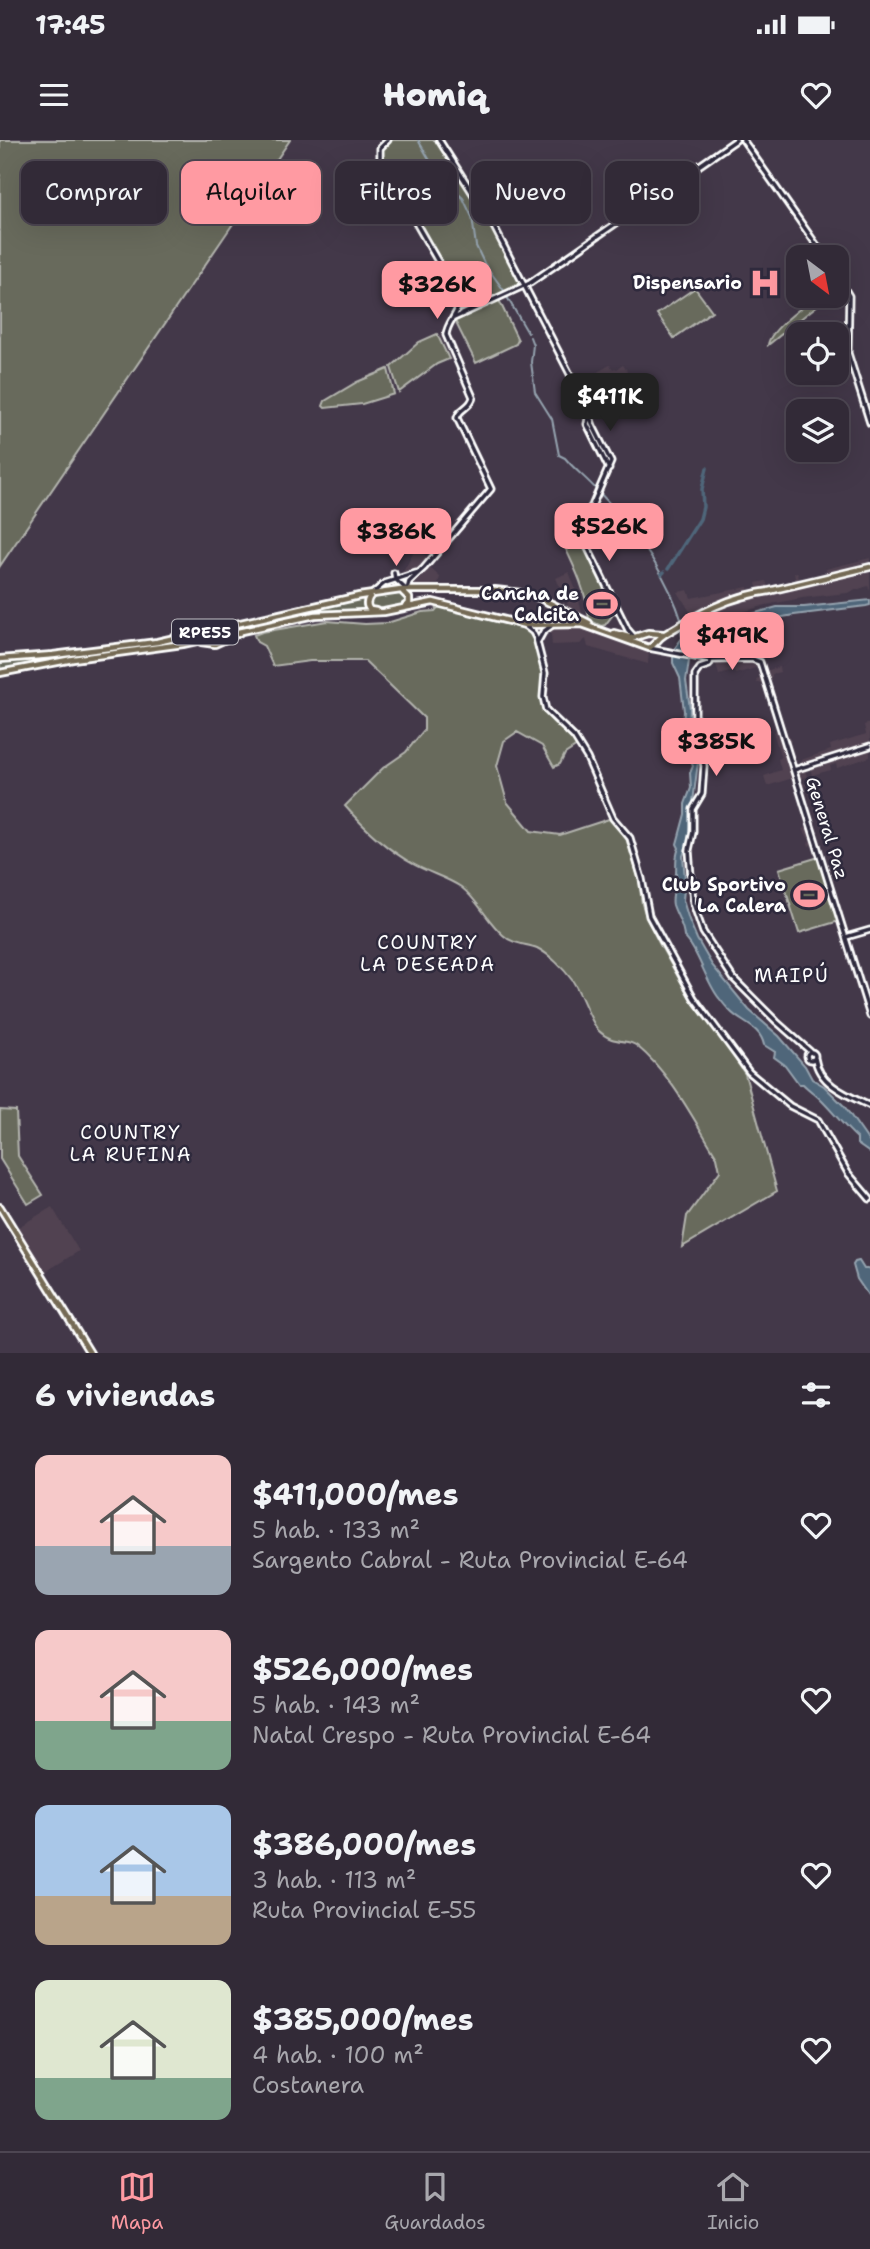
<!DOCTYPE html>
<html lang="es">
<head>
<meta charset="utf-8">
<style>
  :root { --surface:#322a37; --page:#3d3642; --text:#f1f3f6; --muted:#a8a7ad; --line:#4d4652; --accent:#ff9aa2 }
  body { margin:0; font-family:"Shantell Sans",sans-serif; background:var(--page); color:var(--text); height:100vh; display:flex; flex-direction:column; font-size:26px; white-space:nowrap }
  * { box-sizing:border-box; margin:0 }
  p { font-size:23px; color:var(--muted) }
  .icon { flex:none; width:38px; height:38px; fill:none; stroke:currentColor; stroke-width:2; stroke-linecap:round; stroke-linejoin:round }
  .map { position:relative; height:1213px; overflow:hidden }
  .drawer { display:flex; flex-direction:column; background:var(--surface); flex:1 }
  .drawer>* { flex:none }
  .hud { position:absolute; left:21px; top:21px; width:830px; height:63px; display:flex; gap:14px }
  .needle { width:46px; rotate:148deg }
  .controls { position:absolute; left:786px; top:105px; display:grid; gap:14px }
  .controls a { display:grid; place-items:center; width:63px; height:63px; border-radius:14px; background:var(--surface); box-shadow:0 7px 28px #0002,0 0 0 2px var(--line); font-size:35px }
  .price { position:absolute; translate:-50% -60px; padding:0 16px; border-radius:14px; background:var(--accent); color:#111; font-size:23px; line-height:46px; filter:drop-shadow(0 2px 4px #0008) }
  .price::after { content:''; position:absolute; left:50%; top:42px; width:21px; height:16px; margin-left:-10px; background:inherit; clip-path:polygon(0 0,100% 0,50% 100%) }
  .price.selected { background:#222; color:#fff }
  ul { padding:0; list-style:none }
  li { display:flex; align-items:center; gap:21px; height:175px; padding:0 35px }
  li span { display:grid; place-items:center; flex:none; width:196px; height:140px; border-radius:14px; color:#555 }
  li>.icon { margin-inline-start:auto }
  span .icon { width:84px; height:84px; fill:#fffc; stroke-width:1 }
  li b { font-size:30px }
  h2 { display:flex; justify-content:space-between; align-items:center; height:84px; padding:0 35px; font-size:30px }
  .pill { padding:0 24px; border-radius:14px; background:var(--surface); box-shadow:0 7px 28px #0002,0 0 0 2px var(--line); font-size:24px; line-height:63px }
  .pill.selected { background:var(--accent); color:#111 }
  .status { display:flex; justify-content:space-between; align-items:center; height:49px; padding:0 35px; background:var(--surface); direction:ltr }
  .status svg { height:19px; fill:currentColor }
  header { display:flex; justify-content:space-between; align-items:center; height:91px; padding:0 35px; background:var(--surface); font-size:32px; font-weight:800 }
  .menu { display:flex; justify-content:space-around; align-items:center; height:98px; border-top:2px solid var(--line); background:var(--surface); font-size:19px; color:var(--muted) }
  .menu a { display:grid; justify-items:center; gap:4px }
  .menu .selected { color:var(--accent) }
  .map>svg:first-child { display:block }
</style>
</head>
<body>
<div class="status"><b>17:45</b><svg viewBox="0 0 49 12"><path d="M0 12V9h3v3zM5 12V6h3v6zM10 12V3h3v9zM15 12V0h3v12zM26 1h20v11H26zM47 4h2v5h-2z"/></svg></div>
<header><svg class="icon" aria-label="menu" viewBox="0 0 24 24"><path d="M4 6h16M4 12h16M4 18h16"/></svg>Homiq<svg class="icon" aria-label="heart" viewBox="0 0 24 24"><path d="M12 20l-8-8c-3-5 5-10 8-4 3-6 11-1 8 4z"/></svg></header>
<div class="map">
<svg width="870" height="1213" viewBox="0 0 870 1213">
  <rect width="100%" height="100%" fill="#433849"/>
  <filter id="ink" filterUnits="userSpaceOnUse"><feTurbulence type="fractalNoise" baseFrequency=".0143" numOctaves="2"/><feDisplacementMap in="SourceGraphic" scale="14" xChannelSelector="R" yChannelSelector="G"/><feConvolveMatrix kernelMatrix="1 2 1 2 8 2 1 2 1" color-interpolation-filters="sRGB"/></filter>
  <g filter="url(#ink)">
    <path fill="#514251" d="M610,225l3,4 2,-1 2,1 6,-4 4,6 -3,17 -19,8 -10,-19 1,-4z
      M416,408l18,15 -4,5 10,9 -2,7 -24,3 -12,-13z
      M870,418v33l-2,-5 -21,7 -45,5 -36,7 -40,12 -20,10 -6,-13 -37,22 -4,8 -10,7 -1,13 -60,-17 -2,-8 -6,5 -28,1 -2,-22 15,-1 2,-13 3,1 -14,-32 13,-6 8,21 6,24 -6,-2 33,15 23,6 30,-4 29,-17 -14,-23 10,-2 3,8 57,-11 2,6 8,-2 -2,-8 10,-2 3,8 27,-6 -2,-10 3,-1 3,9 27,-6 -1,-6z
      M759,492l1,4 -5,2 10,33 14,-4 1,5 -8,2v4l-5,2 18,55h4l2,6 -4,1 9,24 6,-1 -1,-5 30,-10 -1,-5 36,-11 -2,-9 6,-2v34l-33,11 -1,-4 -6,2 1,4 -19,5 -2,-8 -5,1 2,9 -9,2 2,6 6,-2 1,2 -6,2 17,56 -9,3 -1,-3 3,-3 -1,-3 -2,1 -5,-9 5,-2 -15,-49 -26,8 -3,-10 17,-6 -3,-11 3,-1 -8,-26 6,-2 -16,-48 -6,1 -1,-4 6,-2 -3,-10 -24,7 -1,-3 -15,4 -3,-11v-4l34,-2 -1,-4 6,-2 -5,-18z
      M52,1067l27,44 -37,23 -27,-45z"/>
    <path fill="#676a5c" stroke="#b3b4ae" stroke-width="2" d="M0,0h290l-290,426z
      M390,0h47l57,90 27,54 -57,27 -3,-4 -1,-11 -78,-135c-3,-10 0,-15 8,-21z
      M695,148l17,23 -38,27 -17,-24z
      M816,156h13l-61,49c1,-15 36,-39 48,-49z
      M499,160l19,40 -2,4 -40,19 -21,-42z
      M437,194l12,25 -12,5 -38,28 -8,-25 28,-25z
      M388,229l6,25 -32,10 -37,4 -2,-2 2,-5 32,-19z
      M573,391l6,3 36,78 -10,13 -4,1 -12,-6c-2,-28 -15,-54 -27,-79z
      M401,453l5,1 2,7 -4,4 -29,5 -6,-5 2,-7z
      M365,457l3,14c-67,1 -129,21 -194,33 -58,10 -116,18 -174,27v-11l34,-1 82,-10 72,-12z
      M440,465l82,21c13,9 23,39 21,56 -1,10 -4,17 0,27 6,14 24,22 34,37l-12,8 -5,10 -6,3 -12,-21 -25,-14 -13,9 -7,25 10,36 24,29 29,4 49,-16 17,19 13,42 3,24 5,15 12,24 32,57 36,47 18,27 32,117 -95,56 5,-31 33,-45 -3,-14c-24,-38 -45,-82 -80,-111 -9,-8 -24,-1 -38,-15 -8,-7 -18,-39 -27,-51 -8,-11 -23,-26 -35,-32 -11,-4 -25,-4 -34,-13 -16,-14 -25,-35 -42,-48 -15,-10 -32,-14 -48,-23 -27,-15 -48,-35 -68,-58l38,-38 23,-16 18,-22v-12l-59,-57h-55l-37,5 -9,-20 -7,-4 -3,-7 8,-3 65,-11 38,3 22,-1 35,-11 13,-1z
      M819,717l20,64 -40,12 -20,-64z
      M0,970l16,1 2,45 25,39 -15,9 -28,-45z"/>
    <path fill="#4f667a" stroke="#95a3af" stroke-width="2" d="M870,460v5l-4,1 -72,9 -40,7 -64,32 -4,27 4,27 -1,18 9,36 -10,80 -5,14 2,23 -2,21 6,20 8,19 15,26 37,45 30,26 26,30 7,13 12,7 20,20 26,37v10l-13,-9v-6c-13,-12 -24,-26 -36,-38 -6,-6 -12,-10 -18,-16h-4l-14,-19 -11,-8 1,-5 -11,-7c-4,-19 -23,-22 -34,-34 -4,-4 -8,-9 -11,-13 -12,-14 -22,-50 -35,-61 0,-11 -7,-20 -11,-32 -2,-7 2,-15 1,-22 5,-12 -1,-22 5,-35l-2,-4 8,-30v-10l6,-16 -1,-15 3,-7 -11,-24 2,-31 -4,-33 -7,-15v-12l9,-13 -1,-7 5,-4 11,9 34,-16 46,-13h27z
      M859,1121l5,8h6v29l-13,-19 -4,-14 2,-3z"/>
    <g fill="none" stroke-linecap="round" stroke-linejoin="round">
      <path stroke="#95a3af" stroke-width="2" d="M418,0l21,36 24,22 9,19 4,29 8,17 21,29
        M507,157l21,36
        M530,197l3,8 -2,17 4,30 17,27 7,36 6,3c9,11 21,20 31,31 37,38 70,82 86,133"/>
      <path stroke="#4f667a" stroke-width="3.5" d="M668,429l32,-50 3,-12 -1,-18 5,-21
        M662,434l2,-2"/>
      <defs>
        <path id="minor" d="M388,0l-8,8v12l80,140c-1,14 -13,22 -14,35l27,62c-2,11 -14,11 -16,21l34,71 -67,79 -15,14 -2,8 -12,-11 -1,-6
          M439,0l54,85 94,182 6,19 18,36 -19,44 -15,20 51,104 7,8
          M743,0l82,117
          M836,134l13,22 -1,57 22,70
          M454,178l76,-35 206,-143
          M589,274l-2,10 22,45
          M373,453l12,-10 31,-10
          M524,485l9,7 3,6 9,35 -2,24 3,13 28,27 13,21 26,60 17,20 12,41 7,37 45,82 55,74 41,34 28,14 30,53 22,26
          M538,501l5,-9 8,-6
          M649,508l62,12 41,-1 8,3 110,354
          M711,520l-2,5 -9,3 -5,7v44l9,47 -2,28 -9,15v23l-4,18 4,53 10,29 30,46 44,44 35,31
          M794,630l76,-24
          M846,797l24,-7
          M807 916a4 4 0 1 1 8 0a4 4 0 1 1-8 0Z
          M815,918c3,26 34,38 55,48"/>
        <path id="major" d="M769,451l101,-24
          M403,452l6,6v6l-4,2
          M371,455c-4,5 -6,10 -1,15l6,1
          M614,493l18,5 16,-5 15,1
          M201,502l14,2 24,-11
          M0,519l53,-4 104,-13 202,-46 42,-6h94l26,3 19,5 49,25
          M0,533l73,-14 110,-15 132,-29 69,-3 49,-10 92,23 57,-1 67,24c7,-4 9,-10 16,-14 35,-21 64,-38 105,-43
          M0,1067l90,146"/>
      </defs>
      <use href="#minor" stroke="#fff" stroke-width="9"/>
      <use href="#major" stroke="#fff" stroke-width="10"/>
      <use href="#minor" stroke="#2f2a3d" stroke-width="3.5"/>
      <use href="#major" stroke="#746b55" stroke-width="4.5"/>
    </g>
  </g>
  <defs>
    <symbol id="hospital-bare" viewBox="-9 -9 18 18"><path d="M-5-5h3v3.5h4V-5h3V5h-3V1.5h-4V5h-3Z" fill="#ff9aa2" stroke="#2f2a3d" stroke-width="2.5" paint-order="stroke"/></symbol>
    <symbol id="stadium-bare" viewBox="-9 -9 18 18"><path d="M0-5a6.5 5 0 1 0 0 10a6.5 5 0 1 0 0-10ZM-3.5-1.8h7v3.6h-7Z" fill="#ff9aa2" stroke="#2f2a3d" stroke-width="2.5" paint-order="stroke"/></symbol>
  </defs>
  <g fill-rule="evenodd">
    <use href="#hospital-bare" x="743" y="121" width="44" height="44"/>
    <use href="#stadium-bare" x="580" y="442" width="44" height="44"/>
    <use href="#stadium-bare" x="787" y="733" width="44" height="44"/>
  </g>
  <g text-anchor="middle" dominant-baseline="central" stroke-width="5" stroke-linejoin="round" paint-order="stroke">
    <rect fill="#2f2a3d" stroke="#c1bfc5" stroke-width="2" x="172" y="479.5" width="66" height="25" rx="5"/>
    <g font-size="16" font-weight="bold" fill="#fff">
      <text x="205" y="492">RPE55</text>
    </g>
    <g font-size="18" font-weight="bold" fill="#fff" stroke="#2f2a3d" text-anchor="end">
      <text x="742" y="143">Dispensario</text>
      <text x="579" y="454">Cancha de<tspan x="579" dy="21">Calcita</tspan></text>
      <text x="786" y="745">Club Sportivo<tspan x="786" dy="21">La Calera</tspan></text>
    </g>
    <g font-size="18" fill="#fff" stroke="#2f2a3d">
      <text transform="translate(827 688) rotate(73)">General Paz</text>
    </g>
    <g font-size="19" letter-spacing="2" fill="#fff" stroke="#2f2a3d">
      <text x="428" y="802">COUNTRY<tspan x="428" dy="22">LA DESEADA</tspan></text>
      <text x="792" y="835">MAIPÚ</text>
      <text x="131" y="992">COUNTRY<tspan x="131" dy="22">LA RUFINA</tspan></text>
    </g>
  </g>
</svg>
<div class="controls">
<a><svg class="needle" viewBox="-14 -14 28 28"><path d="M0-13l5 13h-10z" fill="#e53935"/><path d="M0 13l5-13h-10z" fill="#a8a7ad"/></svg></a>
<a><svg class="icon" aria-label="locate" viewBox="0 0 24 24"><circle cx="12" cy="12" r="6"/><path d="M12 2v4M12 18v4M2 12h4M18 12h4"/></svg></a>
<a><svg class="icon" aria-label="layers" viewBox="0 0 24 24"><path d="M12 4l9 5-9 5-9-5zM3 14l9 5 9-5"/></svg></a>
</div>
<b class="price" style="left:437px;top:181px">$326K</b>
<b class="price selected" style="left:610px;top:293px">$411K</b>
<b class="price" style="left:609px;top:423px">$526K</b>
<b class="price" style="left:396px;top:428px">$386K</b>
<b class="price" style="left:732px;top:532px">$419K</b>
<b class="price" style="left:716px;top:638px">$385K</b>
<div class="hud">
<a class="pill">Comprar</a>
<a class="pill selected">Alquilar</a>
<a class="pill">Filtros</a>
<a class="pill">Nuevo</a>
<a class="pill">Piso</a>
</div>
</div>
<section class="drawer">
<h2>6 viviendas<svg class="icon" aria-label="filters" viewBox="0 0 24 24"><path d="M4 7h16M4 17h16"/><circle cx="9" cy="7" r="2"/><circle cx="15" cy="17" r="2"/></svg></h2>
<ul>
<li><span style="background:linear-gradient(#f6c9c9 65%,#9aa5b1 0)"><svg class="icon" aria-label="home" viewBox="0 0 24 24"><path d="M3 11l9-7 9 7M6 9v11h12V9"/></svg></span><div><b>$411,000/mes</b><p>5 hab. · 133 m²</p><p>Sargento Cabral - Ruta Provincial E-64</p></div><svg class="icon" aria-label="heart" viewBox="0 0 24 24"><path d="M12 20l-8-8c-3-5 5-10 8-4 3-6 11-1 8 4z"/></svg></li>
<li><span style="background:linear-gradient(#f6c9c9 65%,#7fa58c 0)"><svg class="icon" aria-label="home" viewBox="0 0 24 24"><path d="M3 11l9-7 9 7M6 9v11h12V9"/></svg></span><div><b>$526,000/mes</b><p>5 hab. · 143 m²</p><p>Natal Crespo - Ruta Provincial E-64</p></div><svg class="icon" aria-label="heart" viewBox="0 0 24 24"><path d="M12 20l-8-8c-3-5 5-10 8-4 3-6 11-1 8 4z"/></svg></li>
<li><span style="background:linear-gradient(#a9c7e8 65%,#b9a48a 0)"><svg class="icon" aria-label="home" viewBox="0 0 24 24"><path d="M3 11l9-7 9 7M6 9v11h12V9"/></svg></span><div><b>$386,000/mes</b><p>3 hab. · 113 m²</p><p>Ruta Provincial E-55</p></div><svg class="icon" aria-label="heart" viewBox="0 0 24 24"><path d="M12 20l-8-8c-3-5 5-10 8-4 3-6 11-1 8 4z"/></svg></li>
<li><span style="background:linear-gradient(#dfe7d0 70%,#7fa58c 0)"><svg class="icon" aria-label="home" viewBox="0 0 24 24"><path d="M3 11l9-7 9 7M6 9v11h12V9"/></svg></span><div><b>$385,000/mes</b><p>4 hab. · 100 m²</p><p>Costanera</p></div><svg class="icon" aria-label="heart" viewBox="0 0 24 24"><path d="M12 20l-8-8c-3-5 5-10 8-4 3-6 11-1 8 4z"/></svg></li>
</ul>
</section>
<nav class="menu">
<a class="selected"><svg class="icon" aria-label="map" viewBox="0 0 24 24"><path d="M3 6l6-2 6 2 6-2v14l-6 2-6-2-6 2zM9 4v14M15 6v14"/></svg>Mapa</a>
<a><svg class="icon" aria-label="saved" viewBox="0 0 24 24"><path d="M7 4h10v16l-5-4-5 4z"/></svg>Guardados</a>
<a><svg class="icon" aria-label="home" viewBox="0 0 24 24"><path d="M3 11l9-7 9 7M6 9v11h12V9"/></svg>Inicio</a>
</nav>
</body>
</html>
